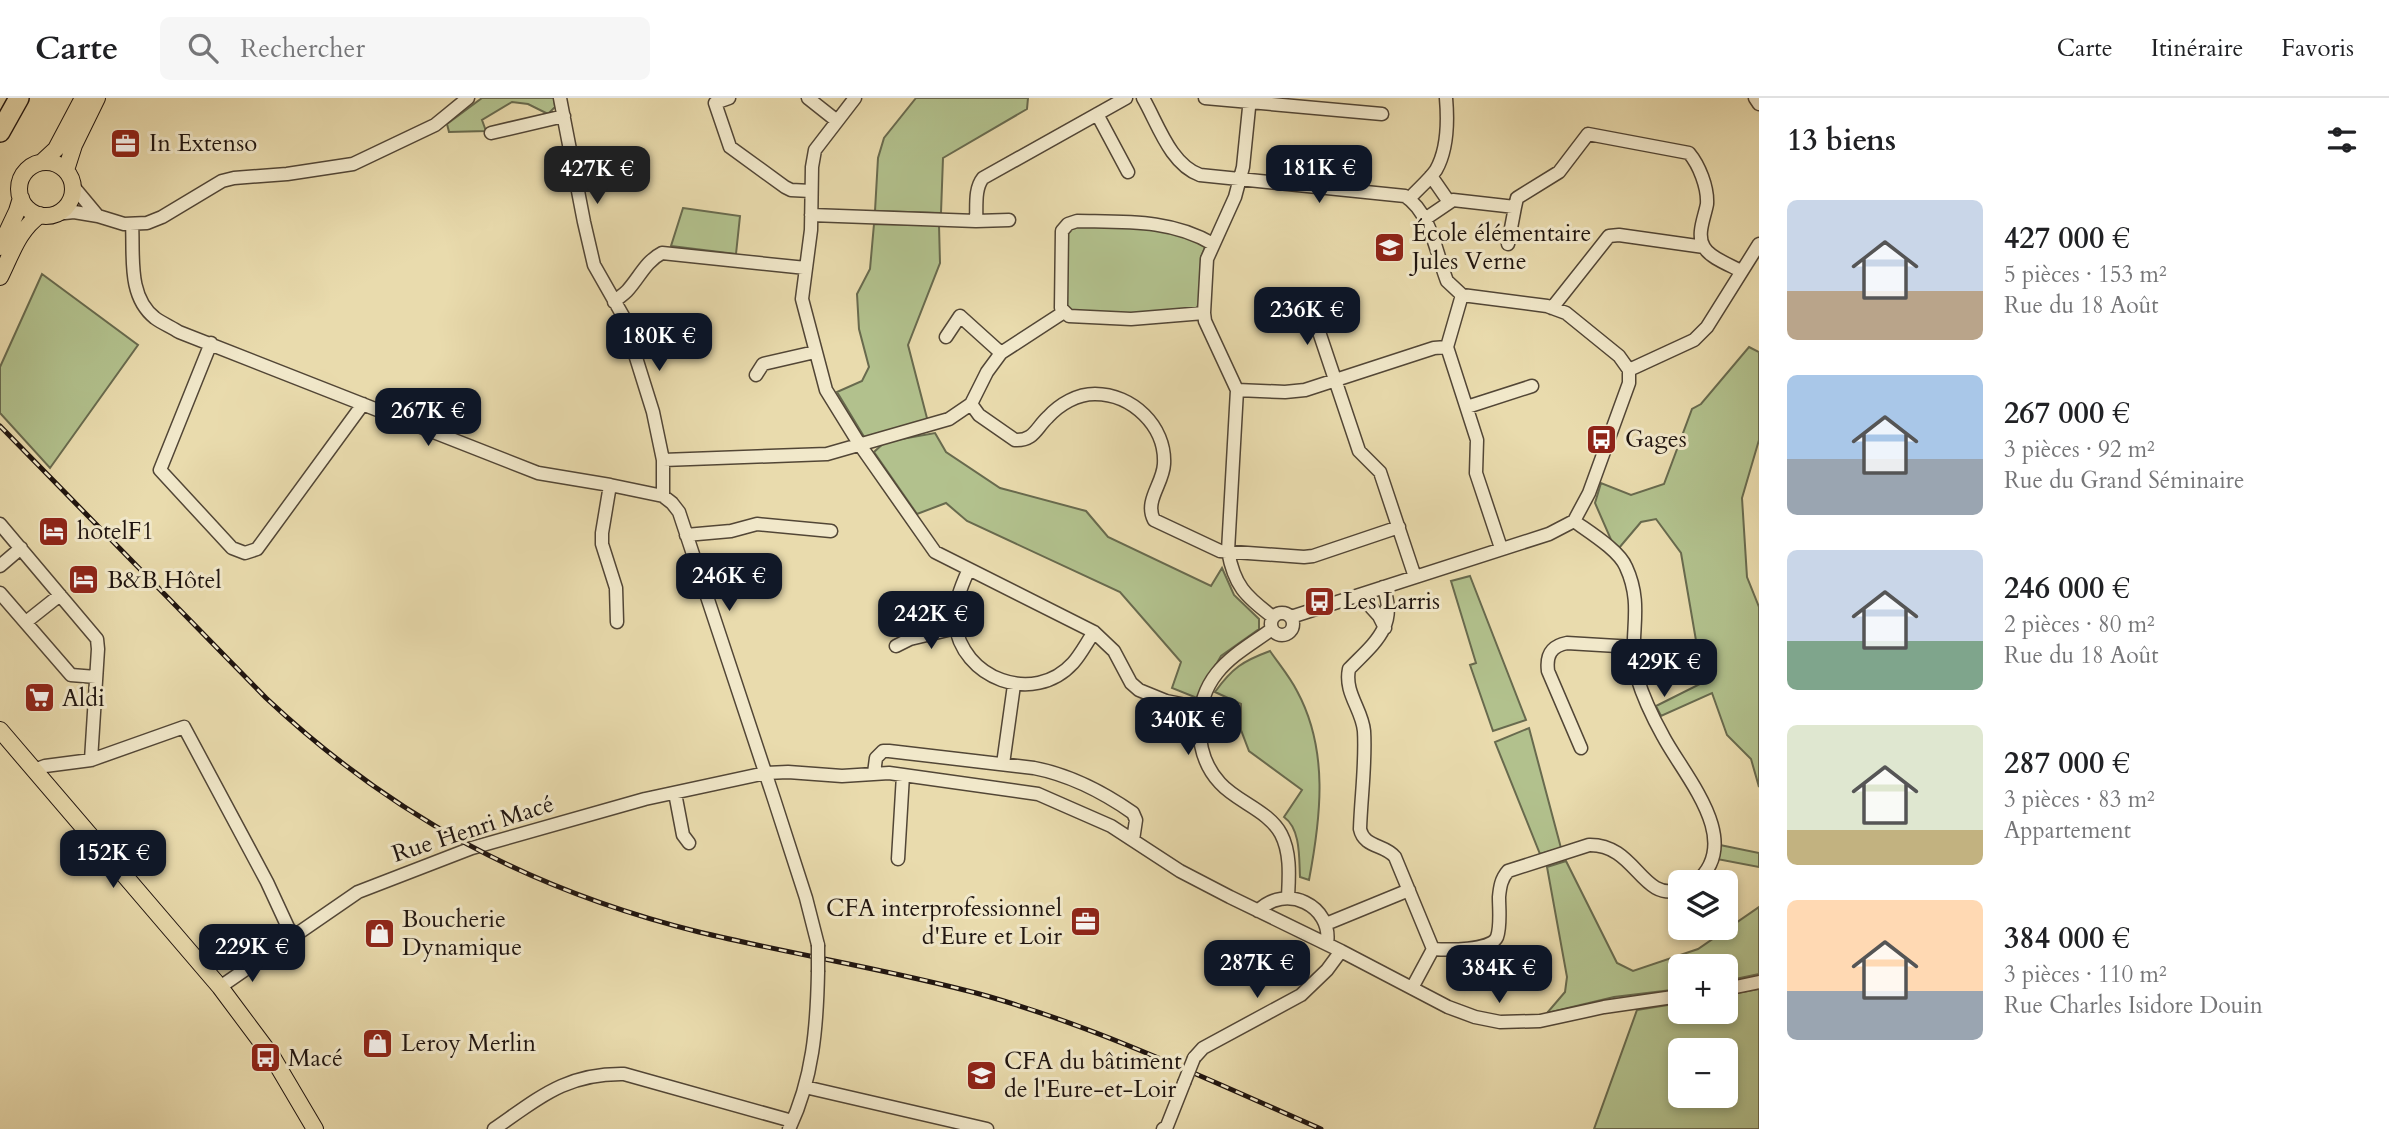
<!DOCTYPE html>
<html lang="fr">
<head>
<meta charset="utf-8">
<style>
  :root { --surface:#fff; --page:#f6f6f6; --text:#202124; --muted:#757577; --line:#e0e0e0; --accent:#111827 }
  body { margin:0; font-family:Cardo,serif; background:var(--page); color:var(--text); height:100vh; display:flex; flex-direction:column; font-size:26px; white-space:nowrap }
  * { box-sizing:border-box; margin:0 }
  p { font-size:23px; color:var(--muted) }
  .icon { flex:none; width:38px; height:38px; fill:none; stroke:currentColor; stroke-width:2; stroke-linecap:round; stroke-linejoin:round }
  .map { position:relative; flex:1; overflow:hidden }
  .panel { display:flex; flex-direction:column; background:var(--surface); width:630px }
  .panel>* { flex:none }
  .buttons { position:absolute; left:1668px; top:772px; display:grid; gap:14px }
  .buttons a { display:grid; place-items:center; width:70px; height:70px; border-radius:10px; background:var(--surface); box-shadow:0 4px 10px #0003; font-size:35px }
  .price { position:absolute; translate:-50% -60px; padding:0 16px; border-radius:14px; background:var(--accent); color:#fff; font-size:23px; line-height:46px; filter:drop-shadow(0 2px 4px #0008) }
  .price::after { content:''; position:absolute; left:50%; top:42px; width:21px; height:16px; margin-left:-10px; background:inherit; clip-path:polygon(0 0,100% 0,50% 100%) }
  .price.current { background:#222; color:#fff }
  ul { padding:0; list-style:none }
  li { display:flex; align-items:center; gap:21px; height:175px; padding:0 28px }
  li span { display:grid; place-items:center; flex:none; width:196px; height:140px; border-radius:10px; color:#555 }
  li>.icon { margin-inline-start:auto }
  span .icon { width:84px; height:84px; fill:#fffc; stroke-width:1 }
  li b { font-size:30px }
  h2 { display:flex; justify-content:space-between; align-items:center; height:84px; padding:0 28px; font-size:30px }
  header { display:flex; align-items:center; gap:42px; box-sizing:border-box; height:98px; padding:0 35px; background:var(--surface); border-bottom:2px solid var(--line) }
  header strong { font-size:33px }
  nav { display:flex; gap:38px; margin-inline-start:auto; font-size:24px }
  .search { width:490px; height:63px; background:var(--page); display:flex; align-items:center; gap:18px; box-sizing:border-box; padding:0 24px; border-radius:10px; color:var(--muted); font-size:26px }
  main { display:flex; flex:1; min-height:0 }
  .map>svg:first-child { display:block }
</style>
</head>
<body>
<header>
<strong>Carte</strong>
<div class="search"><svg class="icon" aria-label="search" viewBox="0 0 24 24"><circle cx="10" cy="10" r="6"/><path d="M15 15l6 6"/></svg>Rechercher</div>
<nav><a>Carte</a><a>Itinéraire</a><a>Favoris</a></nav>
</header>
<main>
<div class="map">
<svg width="1759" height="1031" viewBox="0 0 1759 1031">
  <rect width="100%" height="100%" fill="#e9dbad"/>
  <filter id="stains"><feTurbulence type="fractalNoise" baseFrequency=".00286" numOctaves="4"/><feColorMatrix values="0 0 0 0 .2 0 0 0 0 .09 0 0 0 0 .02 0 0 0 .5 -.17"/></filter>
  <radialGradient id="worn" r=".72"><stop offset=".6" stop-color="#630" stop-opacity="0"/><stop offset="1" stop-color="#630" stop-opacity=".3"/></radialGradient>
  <path fill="#b2c18d" stroke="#686a4e" stroke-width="2" fill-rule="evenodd" d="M482,0h72l1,9 -7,7 -20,-10 -16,-2 -30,18 4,11 -37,1 -2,-8z
    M916,0h112l-1,11 -84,49 -2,55 -66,-2 3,-53 6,-20z
    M683,110l57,8 -4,38 -65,-8z
    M874,126l65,1 1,38 -32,82 20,77 -62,18 -29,-48 25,-11 7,-14 -10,-38 -2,-35 13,-25z
    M1083,128c41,1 87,-5 122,21l-4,10v46l-7,7 -59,4 -64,-2 -6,-7v-67l7,-11z
    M42,176l96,71 -88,123 -50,-55v-46z
    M1749,249l10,5v88l-17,58 5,79 12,30v180l-8,-28 -24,-24 -15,-42 -51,23 -5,-10 50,-25 -7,-23 -18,-105 -25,-34 -15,3 -22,26 -7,-6 -17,-39 6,-20 30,12 33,-11 28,-75 9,-5z
    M935,335l11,19 54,36 86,23 22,26 103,49 11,-18 12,27 25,24v10l-38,27 -24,42 -25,-10 9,-26 -61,-70 -153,-71 -21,-18 -29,11 -43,-62 11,-10z
    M1470,478l56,144 -33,11 -23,-66 6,-2 -25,-82z
    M1270,553c9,13 20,26 27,40 32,59 24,126 12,189l-9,-3c-1,-18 1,-48 -16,-60l18,-27 -53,-39 -8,-21v-26l-26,-12c17,-24 28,-31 55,-41z
    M1529,630l32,120 -21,6 -45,-112z
    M1720,747l39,8v14l-42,-8z
    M1566,763l51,102 16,8 65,-22 61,-42v67l-33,7v-15h-46v23l-66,8 -67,16 18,-21 2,-15 -20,-110z
    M1759,891v140h-165l43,-119 43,-7v9h46v-17zM1680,952h46v46h-46z"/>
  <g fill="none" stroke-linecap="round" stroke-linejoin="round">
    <defs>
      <path id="minor" d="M560,0l24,124 10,43 29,51 30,96 10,48v36l9,7 7,9 95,287 32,99 12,47
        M729,0l-14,5 15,44 55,40 6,3 20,1
        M808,0l29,23
        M855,0l-40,52 -3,17 -1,63 -9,69 24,91 34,55 75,107 159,80 20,19 17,32 8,7 27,11 35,7
        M1143,0c15,26 27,66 57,77l205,21c26,17 31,57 42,85l15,14 85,11 19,7 53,43 10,14
        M1205,0l177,16
        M1250,0l-7,69 -8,30 -28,62 -3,54 1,8 32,69 -9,161c6,34 17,45 45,66
        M1755,0l4,6
        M1097,16l31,58
        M491,35l73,-17
        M1431,78l18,26
        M73,88l25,30
        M1409,101c8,-9 20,-19 27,-29 12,-21 12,-49 10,-72
        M55,116l19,-2 24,4 26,8 23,-1 15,-6 60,-36 12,-3 53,-4 66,-10 82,-39 33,-27
        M811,117l165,6c1,-14 -2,-32 7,-43l143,-80
        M1425,121l28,-19 62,7 2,-9 42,-26 29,-38 101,19c10,12 19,34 18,51 -2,12 -11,31 -3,43 6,11 26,18 37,24
        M976,123l33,-1
        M132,126c2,31 -5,72 23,94 7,5 16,9 24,14l359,141 72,12 53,11
        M1508,146l7,-37
        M1462,197l-15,52 30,93 -1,33 25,75
        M614,204c4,-4 9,-7 13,-11 12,-13 19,-30 35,-38l144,15
        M1309,204l50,149 21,21 35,105
        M1552,210l57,-72 10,-1 85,12
        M1204,215l-73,6 -62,-3 -8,-8 1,-77 6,-7 9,-3c48,1 94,-2 136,23
        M946,239l14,-21 41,37
        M211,245l-51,127 72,78 13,5 12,-4 106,-145
        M1629,272l65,-30 13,-13 52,-83
        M756,277l7,-11 52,-12
        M1237,292l48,2 20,-2 129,-42 13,-1
        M971,306l8,11 36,25c19,1 21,-12 33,-23 12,-13 29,-23 47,-23 37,0 71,32 69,70 -1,20 -20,37 -10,56l66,31 84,6 9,-1 86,-29
        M1467,309l65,-21
        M663,362l164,-6 122,-35 22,-15 16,-32 14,-19 63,-41
        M610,387l-8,48v11l14,44 1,34
        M1574,423c15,11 45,29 52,46 19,41 1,70 11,110 6,20 16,41 26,59 21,40 82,105 33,146
        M0,426l97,115 1,10 -7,111
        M686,437l45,-4 26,-7 74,7
        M0,468l21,-18
        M968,473c-7,16 -14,33 -13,51 6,57 79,84 118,41 8,-9 14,-21 21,-31
        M1383,489c16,39 -10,57 -34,82 -5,24 13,40 15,62 2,32 -3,66 -4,98 4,19 25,15 35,28l38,92
        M0,495l71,82 25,2
        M1360,497l19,21 6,12
        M1271 526a11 11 0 1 1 22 0a11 11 0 1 1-22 0Z
        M1291,519l258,-83 25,-13 15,-28 40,-110v-13
        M26,524l34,-27
        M1272,531c-19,14 -41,26 -55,44 -24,30 -24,81 3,110 17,19 49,28 61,51 10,19 8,43 7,63
        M896,548l14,-7 46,-11
        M1581,650l-33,-77c-2,-16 3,-25 19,-28l67,4
        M1003,666l11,-79
        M34,672l11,-4 46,-6 93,-33 83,155 25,54
        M874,675l2,-15 7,-7h6l145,17c36,7 69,24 99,45l3,7 -3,20
        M675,695l8,42 6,8
        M898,761l5,-84
        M1258,813c27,-28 75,-6 69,33
        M1326,826l83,-34
        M1433,851c14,1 58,2 64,-12 4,-11 2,-28 2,-40 1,-10 2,-18 9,-26l81,-26c47,-1 52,57 91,45
        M220,889l138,-95 114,-44 173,-49 121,-26 22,-1 54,4 47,-3 149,21 73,32 69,45 50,26 111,54 107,56 27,10 25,5 40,-1 64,-14 76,-11
        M1412,890l21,-39
        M1726,891l33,-7
        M1194,960l9,-10 98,-53 26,-25 14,-19
        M805,989l182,42
        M494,1031c45,-31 72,-56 130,-55l168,47
        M789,1031c24,-50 28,-103 29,-157
        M1163,1031l4,-3 17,-43"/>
      <path id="major" d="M42,64l14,-13 27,-51
        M19 91a27 27 0 1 1 54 0a27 27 0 1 1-54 0Z
        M66,72l8,-25 23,-47
        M0,149l17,-36 4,-13
        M0,179c11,-22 19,-48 40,-62
        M0,632l220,257 53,71 42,71"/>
      <path id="highway" d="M0,34l19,-34"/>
    </defs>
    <use href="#minor" stroke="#524636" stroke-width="15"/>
    <use href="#major" stroke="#1f140f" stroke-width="18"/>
    <use href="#highway" stroke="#1f140f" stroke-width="22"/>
    <use href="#minor" stroke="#f1e8ca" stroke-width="12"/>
    <use href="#major" stroke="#e9dbad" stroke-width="16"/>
    <use href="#highway" stroke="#e9dbad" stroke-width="19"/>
    <defs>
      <path id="rail" d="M0,328l266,272c127,119 264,192 433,234 96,23 193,38 288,64 115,33 224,85 334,133"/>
    </defs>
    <use href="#rail" stroke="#1f140f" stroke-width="5"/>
    <use href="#rail" stroke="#f1e8ca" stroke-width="2.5" stroke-dasharray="8" stroke-linecap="butt"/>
    <defs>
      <path id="minor-bridge" d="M818,847v27
        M1184,985l10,-25"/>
    </defs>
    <use href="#minor-bridge" stroke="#524636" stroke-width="15" stroke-linecap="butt"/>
    <use href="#minor-bridge" stroke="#f1e8ca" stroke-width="12"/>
  </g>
  <defs>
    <symbol id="office-square" viewBox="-11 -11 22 22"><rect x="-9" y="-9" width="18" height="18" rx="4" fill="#8f2418" stroke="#f1e8ca"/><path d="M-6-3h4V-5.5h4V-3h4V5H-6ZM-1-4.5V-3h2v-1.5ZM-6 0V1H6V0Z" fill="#fff"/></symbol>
    <symbol id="school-square" viewBox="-11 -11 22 22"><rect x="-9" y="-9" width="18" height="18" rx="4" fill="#8f2418" stroke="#f1e8ca"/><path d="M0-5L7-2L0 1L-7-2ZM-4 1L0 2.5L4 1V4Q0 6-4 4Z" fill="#fff"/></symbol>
    <symbol id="bus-square" viewBox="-11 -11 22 22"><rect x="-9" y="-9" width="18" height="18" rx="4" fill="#8f2418" stroke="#f1e8ca"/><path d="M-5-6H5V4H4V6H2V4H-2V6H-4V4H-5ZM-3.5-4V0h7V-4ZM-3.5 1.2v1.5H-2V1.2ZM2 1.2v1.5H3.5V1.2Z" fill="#fff"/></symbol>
    <symbol id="hotel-square" viewBox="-11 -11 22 22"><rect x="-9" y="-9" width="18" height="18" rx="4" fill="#8f2418" stroke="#f1e8ca"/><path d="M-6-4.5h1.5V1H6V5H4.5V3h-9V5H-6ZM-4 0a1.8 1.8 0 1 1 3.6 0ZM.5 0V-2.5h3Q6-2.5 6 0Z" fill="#fff"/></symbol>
    <symbol id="supermarket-square" viewBox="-11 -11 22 22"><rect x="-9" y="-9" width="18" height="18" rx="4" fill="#8f2418" stroke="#f1e8ca"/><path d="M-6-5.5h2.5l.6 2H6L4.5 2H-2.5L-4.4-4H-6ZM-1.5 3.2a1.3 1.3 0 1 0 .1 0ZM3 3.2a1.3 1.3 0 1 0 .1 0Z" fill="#fff"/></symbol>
    <symbol id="shop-square" viewBox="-11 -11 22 22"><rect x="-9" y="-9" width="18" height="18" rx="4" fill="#8f2418" stroke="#f1e8ca"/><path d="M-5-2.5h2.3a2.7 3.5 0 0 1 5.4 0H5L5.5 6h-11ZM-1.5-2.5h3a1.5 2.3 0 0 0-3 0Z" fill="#fff"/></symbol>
    <symbol id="university-square" viewBox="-11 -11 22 22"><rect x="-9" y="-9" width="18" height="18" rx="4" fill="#8f2418" stroke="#f1e8ca"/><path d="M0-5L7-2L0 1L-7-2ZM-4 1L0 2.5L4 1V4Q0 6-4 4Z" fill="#fff"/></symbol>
  </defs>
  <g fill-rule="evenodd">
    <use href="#office-square" x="108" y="28" width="35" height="35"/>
    <use href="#school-square" x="1372" y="132" width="35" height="35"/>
    <use href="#bus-square" x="1584" y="324" width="35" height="35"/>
    <use href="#hotel-square" x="36" y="416" width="35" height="35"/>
    <use href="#hotel-square" x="66" y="464" width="35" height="35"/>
    <use href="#bus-square" x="1302" y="486" width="35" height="35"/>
    <use href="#supermarket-square" x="22" y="582" width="35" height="35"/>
    <use href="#office-square" x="1068" y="806" width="35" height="35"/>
    <use href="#shop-square" x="362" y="818" width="35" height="35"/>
    <use href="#shop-square" x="360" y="928" width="35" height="35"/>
    <use href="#bus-square" x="248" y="942" width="35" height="35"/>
    <use href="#university-square" x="964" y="960" width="35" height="35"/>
  </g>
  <g text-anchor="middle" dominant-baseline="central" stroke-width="6" stroke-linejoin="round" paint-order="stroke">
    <g font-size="24" fill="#1f140f" stroke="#f1e8ca" text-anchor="start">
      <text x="149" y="45">In Extenso</text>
      <text x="1412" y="135">École élémentaire<tspan x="1412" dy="28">Jules Verne</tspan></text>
      <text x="1625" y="341">Gages</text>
      <text x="77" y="433">hotelF1</text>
      <text x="107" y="482">B&amp;B Hôtel</text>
      <text x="1343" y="503">Les Larris</text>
      <text x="62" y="600">Aldi</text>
      <text x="1062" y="810" text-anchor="end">CFA interprofessionnel<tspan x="1062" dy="28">d'Eure et Loir</tspan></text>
      <text x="402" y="821">Boucherie<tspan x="402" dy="28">Dynamique</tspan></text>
      <text x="401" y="945">Leroy Merlin</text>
      <text x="288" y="960">Macé</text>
      <text x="1004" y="963">CFA du bâtiment<tspan x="1004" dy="28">de l'Eure-et-Loir</tspan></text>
    </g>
    <g font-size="24" fill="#1f140f" stroke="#f1e8ca">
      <text transform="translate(473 731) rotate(-18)">Rue Henri Macé</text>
    </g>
  </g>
  <rect width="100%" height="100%" filter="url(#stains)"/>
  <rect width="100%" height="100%" fill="url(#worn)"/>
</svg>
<div class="buttons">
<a><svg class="icon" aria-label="layers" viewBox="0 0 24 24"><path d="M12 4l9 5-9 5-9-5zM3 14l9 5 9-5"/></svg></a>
<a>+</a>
<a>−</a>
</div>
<b class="price" style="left:1319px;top:107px">181K €</b>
<b class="price current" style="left:597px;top:108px">427K €</b>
<b class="price" style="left:1307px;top:249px">236K €</b>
<b class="price" style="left:659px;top:275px">180K €</b>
<b class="price" style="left:428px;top:350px">267K €</b>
<b class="price" style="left:729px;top:515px">246K €</b>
<b class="price" style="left:931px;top:553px">242K €</b>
<b class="price" style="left:1664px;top:601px">429K €</b>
<b class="price" style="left:1188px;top:659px">340K €</b>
<b class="price" style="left:113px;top:792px">152K €</b>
<b class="price" style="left:252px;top:886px">229K €</b>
<b class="price" style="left:1257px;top:902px">287K €</b>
<b class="price" style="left:1499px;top:907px">384K €</b>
</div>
<section class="panel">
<h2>13 biens<svg class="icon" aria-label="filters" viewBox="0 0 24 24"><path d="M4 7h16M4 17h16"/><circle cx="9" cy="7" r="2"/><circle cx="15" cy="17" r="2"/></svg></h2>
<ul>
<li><span style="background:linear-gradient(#c9d6e8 65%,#b9a48a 0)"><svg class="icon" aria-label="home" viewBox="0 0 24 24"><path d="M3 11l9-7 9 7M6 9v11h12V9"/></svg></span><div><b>427 000 €</b><p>5 pièces · 153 m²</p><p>Rue du 18 Août</p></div></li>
<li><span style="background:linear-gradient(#a9c7e8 60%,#9aa5b1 0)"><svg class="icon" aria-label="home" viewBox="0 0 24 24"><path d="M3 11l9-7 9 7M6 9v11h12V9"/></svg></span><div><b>267 000 €</b><p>3 pièces · 92 m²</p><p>Rue du Grand Séminaire</p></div></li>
<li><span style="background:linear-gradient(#c9d6e8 65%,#7fa58c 0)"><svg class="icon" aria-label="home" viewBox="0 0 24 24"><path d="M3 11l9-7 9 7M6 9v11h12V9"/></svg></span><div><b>246 000 €</b><p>2 pièces · 80 m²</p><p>Rue du 18 Août</p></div></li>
<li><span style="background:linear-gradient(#dfe7d0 75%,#c2b280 0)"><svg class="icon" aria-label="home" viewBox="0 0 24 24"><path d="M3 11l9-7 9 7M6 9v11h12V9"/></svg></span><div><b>287 000 €</b><p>3 pièces · 83 m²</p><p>Appartement</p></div></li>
<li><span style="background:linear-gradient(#ffd9b3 65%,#9aa5b1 0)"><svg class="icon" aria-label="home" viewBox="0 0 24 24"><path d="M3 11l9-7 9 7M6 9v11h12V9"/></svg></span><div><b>384 000 €</b><p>3 pièces · 110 m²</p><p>Rue Charles Isidore Douin</p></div></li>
</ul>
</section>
</main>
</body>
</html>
